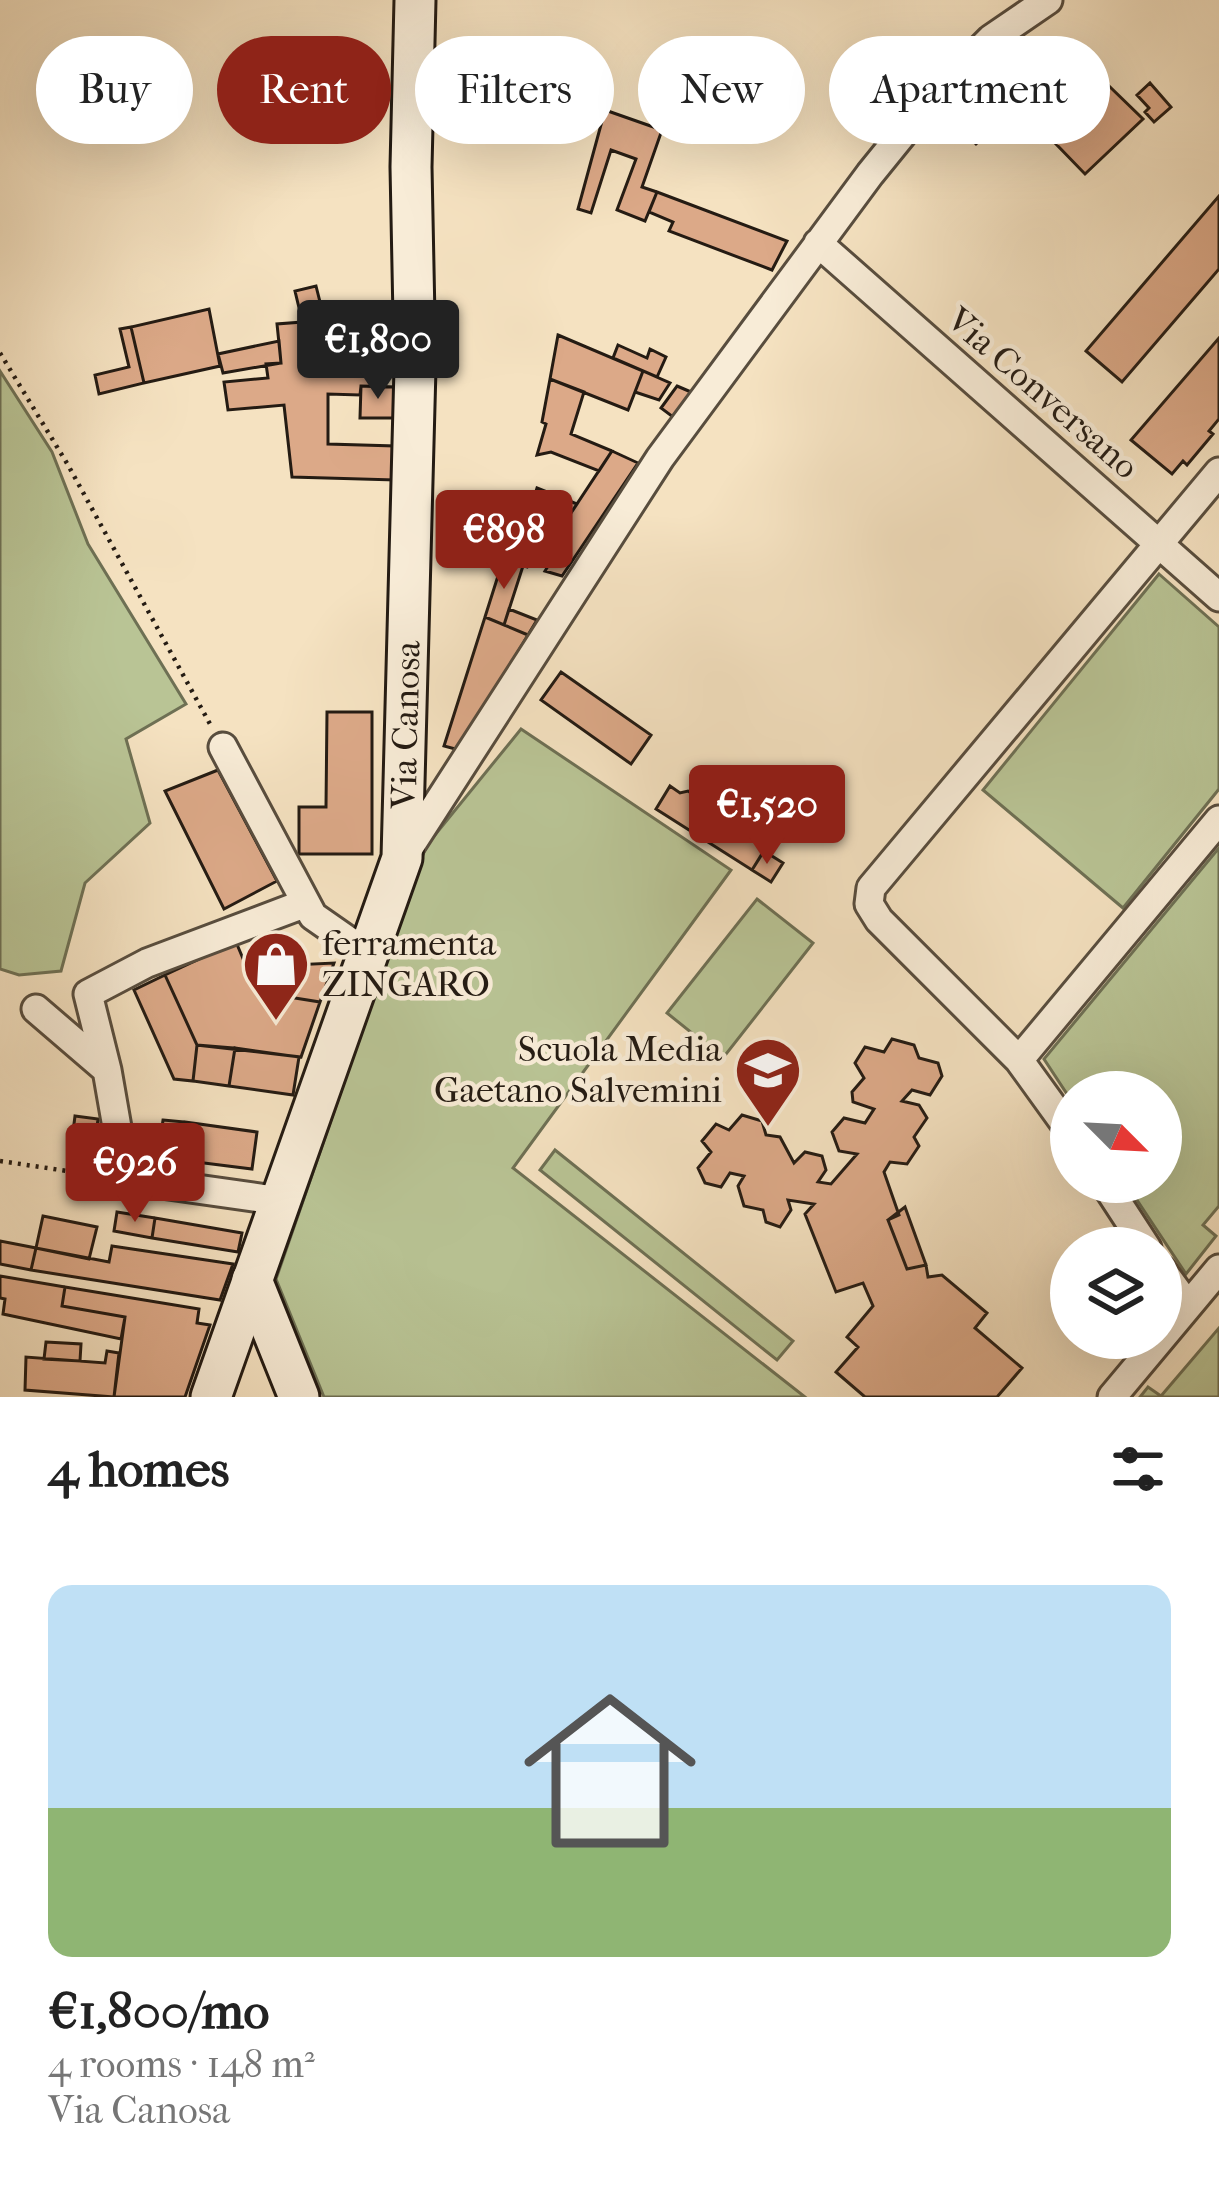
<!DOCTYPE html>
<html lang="en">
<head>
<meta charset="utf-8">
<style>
  :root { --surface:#fff; --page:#f6f6f6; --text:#222; --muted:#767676; --accent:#8f2418 }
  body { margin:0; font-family:"IM FELL French Canon",serif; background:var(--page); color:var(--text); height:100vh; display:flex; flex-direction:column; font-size:45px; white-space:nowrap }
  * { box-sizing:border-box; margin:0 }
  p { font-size:39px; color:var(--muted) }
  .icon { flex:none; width:66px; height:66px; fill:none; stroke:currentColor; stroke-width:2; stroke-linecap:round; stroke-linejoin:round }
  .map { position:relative; height:1397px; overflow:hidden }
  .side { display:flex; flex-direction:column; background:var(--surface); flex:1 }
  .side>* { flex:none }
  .banner { position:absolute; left:36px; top:36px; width:1149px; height:108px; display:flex; gap:24px }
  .needle { width:78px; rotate:114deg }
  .buttons { position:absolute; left:1050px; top:1071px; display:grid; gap:24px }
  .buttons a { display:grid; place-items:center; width:132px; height:132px; border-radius:50%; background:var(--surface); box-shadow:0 12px 48px #0002; font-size:60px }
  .price { position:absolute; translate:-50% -102px; padding:0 27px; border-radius:12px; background:var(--accent); color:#fff; font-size:39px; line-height:78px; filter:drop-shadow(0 3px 6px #0008) }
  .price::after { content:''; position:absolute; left:50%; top:72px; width:36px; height:27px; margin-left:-18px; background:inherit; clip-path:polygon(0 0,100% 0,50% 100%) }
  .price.on { background:#222; color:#fff }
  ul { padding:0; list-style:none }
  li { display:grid; align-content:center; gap:24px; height:636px; padding:0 48px }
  li span { display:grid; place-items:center; height:372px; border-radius:24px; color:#555 }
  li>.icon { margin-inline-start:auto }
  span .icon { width:216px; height:216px; fill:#fffc; stroke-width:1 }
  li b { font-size:51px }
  h2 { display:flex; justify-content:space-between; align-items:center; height:144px; padding:0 48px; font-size:51px }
  .tag { padding:0 42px; border-radius:54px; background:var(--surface); box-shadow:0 12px 48px #0002; font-size:42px; line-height:108px }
  .tag.on { background:var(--accent); color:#fff }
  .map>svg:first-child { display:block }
</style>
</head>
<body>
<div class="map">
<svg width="1219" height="1397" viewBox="0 0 1219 1397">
  <rect width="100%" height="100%" fill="#f5e2c1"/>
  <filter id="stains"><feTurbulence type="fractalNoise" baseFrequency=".00167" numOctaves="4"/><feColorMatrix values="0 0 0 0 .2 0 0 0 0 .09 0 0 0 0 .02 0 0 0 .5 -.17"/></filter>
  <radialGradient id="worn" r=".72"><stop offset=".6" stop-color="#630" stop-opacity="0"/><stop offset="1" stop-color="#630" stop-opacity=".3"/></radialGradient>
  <path fill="#b9c495" stroke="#6e7054" stroke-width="3" d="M0,371l52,81 36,92 98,160 -60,35 24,84 -65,60 -24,88 -42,4 -19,-6z
    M1159,574l60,53v162l-96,119 -140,-118z
    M521,729l210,141 -218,298 292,229h-481l-48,-118 150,-433z
    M1219,848v358l-16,19 13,11 -30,38 -61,-92h36v-90h-90v8l-27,-41z
    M757,899l56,44 -90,115 -56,-45z
    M555,1150l238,191 -16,19 -237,-190z
    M1219,1328v69h-79l8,-10 13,9z"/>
  <path fill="#dca988" stroke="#241b13" stroke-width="3" d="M1000,52l20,20 9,-8 16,16 29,-28 69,67 -58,55 -29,-30 17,-17 -38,-39 -59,56 -34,-35z
    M1150,83l21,24 -17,15 -9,-10 4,-4 -12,-13z
    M605,110l57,20 -20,57 15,5 -12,29 -28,-11 19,-51 -25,-9 -20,63 -13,-4z
    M657,192l130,49 -15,29 -103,-39 4,-9 -24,-10z
    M1219,196v73l-97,113 -36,-31z
    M316,286l5,20 -21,6 -5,-21z
    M209,309l11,57 -76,17 -13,-56z
    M342,319l3,32h37l1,36 -22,-1 -1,9 -32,-1v50l67,2v34l-103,-3 -8,-72 -56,5 -4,-28 44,-4 -2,-14 15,-1 -4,-39z
    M131,327l13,56 -45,11 -4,-19 34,-8 -9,-38z
    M558,335l85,36 -15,39 -78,-31z
    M1219,338v81l-10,12 4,3 -26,31 -4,-4 -11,13 -41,-34z
    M279,341l2,22 -58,10 -5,-19z
    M618,345l29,13 3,-9 16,8 -9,20 -44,-19z
    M643,371l27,12 -11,17 -24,-8z
    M550,379l34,13 -13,42 41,17 -13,20 -48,-19 -14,3 9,-31 -4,-2z
    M361,386l36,1 -1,31h-36z
    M677,386l14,6 -18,25 -12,-9z
    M612,451l26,12 -76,113 -17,-5 18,-29 -7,-3 2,-5 -15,-7 5,-12 17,7z
    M537,488l40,16 -12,18 -34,-14z
    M511,532l24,7 -8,28 -24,-7z
    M503,560l20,6 -19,59 -19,-8z
    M509,609l28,11 -9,15 -24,-10z
    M485,617l43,18 -69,115 -15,-4z
    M561,672l90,63 -20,29 -90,-64z
    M327,712h45v142h-73v-47h27z
    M218,770l59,111 -53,28 -59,-118z
    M670,786l10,7 8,-2 31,20 4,-6 50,31 -21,34 -96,-61z
    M764,851l19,12 -12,19 -19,-12z
    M236,942l21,50 63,10 -19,55 -104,-12 -32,-70z
    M334,963l-14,39 -63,-10 -10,-25z
    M165,975l32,70 -4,36 -19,-2 -40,-89z
    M892,1039l22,6 5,13 19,5 4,13 -12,19 -18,-5 -10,11 17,4 8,13 -13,19 5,9 -12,18 -17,-2 -6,10 15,43 -11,5 19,49 19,-4 2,12 14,-2 45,38 -12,15 47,40 -25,29h-132l-29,-25 22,-25 -11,-10 26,-31 -10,-23 -27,9 -31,-78 9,-10 -26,-4 3,10 -11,17 -14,-5 -3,-12 -19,-4 -6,-20 6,-10 -14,-3 -9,14 -16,-4 -7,-15 13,-16 -9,-11 14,-17 13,6 13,-15 20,6 4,14 14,2 14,26 11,-11 17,4 4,14 -8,12 13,2 26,-30 -18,-3 -7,-19 12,-14 21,5 9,-14 -21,-7 -1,-10 12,-14 -9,-15 10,-16 19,5z
    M197,1045l38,3 -6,38 -36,-5z
    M235,1048l64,9 -6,38 -64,-9z
    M75,1116l23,3 -1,8 8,1 -2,16 -31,-4z
    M163,1120l22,2 -5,38 -22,-3z
    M185,1122l72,10 -5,37 -72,-9z
    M905,1207l21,58 -19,4 -19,-49z
    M117,1212l38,6 -3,20 -38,-7z
    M43,1216l54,11 -8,32 -53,-11z
    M155,1218l87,15 -4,19 -86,-14z
    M0,1241l36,7 -5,22 -31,-6z
    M112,1246l121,18 -13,36 -189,-30 5,-22 73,14z
    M0,1276l65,11 -3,19 63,11 -4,22 -118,-25 2,-15 -5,-1z
    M65,1287l134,22 -2,14 13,2 -25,72h-71l11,-80 -63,-11z
    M46,1342l35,2 -1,17 -36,-2z
    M107,1351l12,2 -5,44 -89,-7 1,-33 79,6z"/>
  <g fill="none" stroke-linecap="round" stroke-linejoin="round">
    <defs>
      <path id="minor" d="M818,243l401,354
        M223,747l90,169 56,39
        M405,854l255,-396 210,-284 60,-74 61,-61 57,-39
        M36,1009l71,61 19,109 155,22
        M1019,1060l200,-240
        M107,1070l-19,-76 59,-31 159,-60
        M1071,1132l-52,-72 -140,-140 -10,-16 2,-16 348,-416
        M1104,1182l43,66
        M1161,1269l27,37
        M1112,1397l107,-128"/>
      <g id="secondary">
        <path d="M252,1280l47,117"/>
        <path id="s1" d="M211,1397l191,-539 13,-490 -4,-201 4,-167"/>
      </g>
    </defs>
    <use href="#minor" stroke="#584d3e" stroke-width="33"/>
    <use href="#secondary" stroke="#241b13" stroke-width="45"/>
    <path stroke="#241b13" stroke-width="4.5" stroke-dasharray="3 6" stroke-linecap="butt" d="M0,353l68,112 142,259
      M0,1161l101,15"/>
    <use href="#minor" stroke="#f8ecd7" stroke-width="27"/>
    <use href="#secondary" stroke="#f8ecd7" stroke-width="39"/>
  </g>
  <defs>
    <symbol id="shop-pin" viewBox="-11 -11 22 30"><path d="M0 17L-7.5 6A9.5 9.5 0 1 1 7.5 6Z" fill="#8f2418" stroke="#f8ecd7"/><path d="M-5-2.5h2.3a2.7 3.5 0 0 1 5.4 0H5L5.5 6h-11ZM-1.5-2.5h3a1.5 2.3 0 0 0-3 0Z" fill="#fff"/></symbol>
    <symbol id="school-pin" viewBox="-11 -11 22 30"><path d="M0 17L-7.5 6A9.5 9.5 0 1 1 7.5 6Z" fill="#8f2418" stroke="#f8ecd7"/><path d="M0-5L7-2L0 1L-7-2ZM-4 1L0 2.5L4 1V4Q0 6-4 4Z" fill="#fff"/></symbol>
  </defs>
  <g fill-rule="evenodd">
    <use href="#shop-pin" x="238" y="926" width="76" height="104"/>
    <use href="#school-pin" x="730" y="1032" width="76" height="104"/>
  </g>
  <g text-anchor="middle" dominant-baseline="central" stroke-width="9" stroke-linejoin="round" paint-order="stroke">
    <g font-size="36" fill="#241b13" stroke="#f8ecd7">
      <text transform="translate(1043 393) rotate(41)">Via Conversano</text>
      <text stroke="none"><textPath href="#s1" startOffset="705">Via Canosa</textPath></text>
    </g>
    <g font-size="36" fill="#241b13" stroke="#f8ecd7" text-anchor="start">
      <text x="322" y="943">ferramenta<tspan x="322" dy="41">ZINGARO</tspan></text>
      <text x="722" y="1049" text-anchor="end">Scuola Media<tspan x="722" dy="41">Gaetano Salvemini</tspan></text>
    </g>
  </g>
  <rect width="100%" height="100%" filter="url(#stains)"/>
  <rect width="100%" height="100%" fill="url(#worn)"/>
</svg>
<div class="buttons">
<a><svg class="needle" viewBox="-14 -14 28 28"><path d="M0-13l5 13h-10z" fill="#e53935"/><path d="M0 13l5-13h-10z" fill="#767676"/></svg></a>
<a><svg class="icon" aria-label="layers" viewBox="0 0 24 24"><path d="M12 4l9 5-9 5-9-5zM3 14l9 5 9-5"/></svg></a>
</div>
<b class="price on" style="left:378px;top:402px">€1,800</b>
<b class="price" style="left:504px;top:592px">€898</b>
<b class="price" style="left:767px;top:867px">€1,520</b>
<b class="price" style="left:135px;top:1225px">€926</b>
<div class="banner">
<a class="tag">Buy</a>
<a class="tag on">Rent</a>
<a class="tag">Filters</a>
<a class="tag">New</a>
<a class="tag">Apartment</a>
</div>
</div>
<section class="side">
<h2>4 homes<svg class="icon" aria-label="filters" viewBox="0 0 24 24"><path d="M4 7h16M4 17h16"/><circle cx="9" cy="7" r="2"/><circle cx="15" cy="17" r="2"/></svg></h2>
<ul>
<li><span style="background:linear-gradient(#bfe0f5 60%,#8fb573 0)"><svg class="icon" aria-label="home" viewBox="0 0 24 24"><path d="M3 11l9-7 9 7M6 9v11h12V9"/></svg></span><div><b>€1,800/mo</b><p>4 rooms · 148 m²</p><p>Via Canosa</p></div></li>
</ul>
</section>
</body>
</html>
